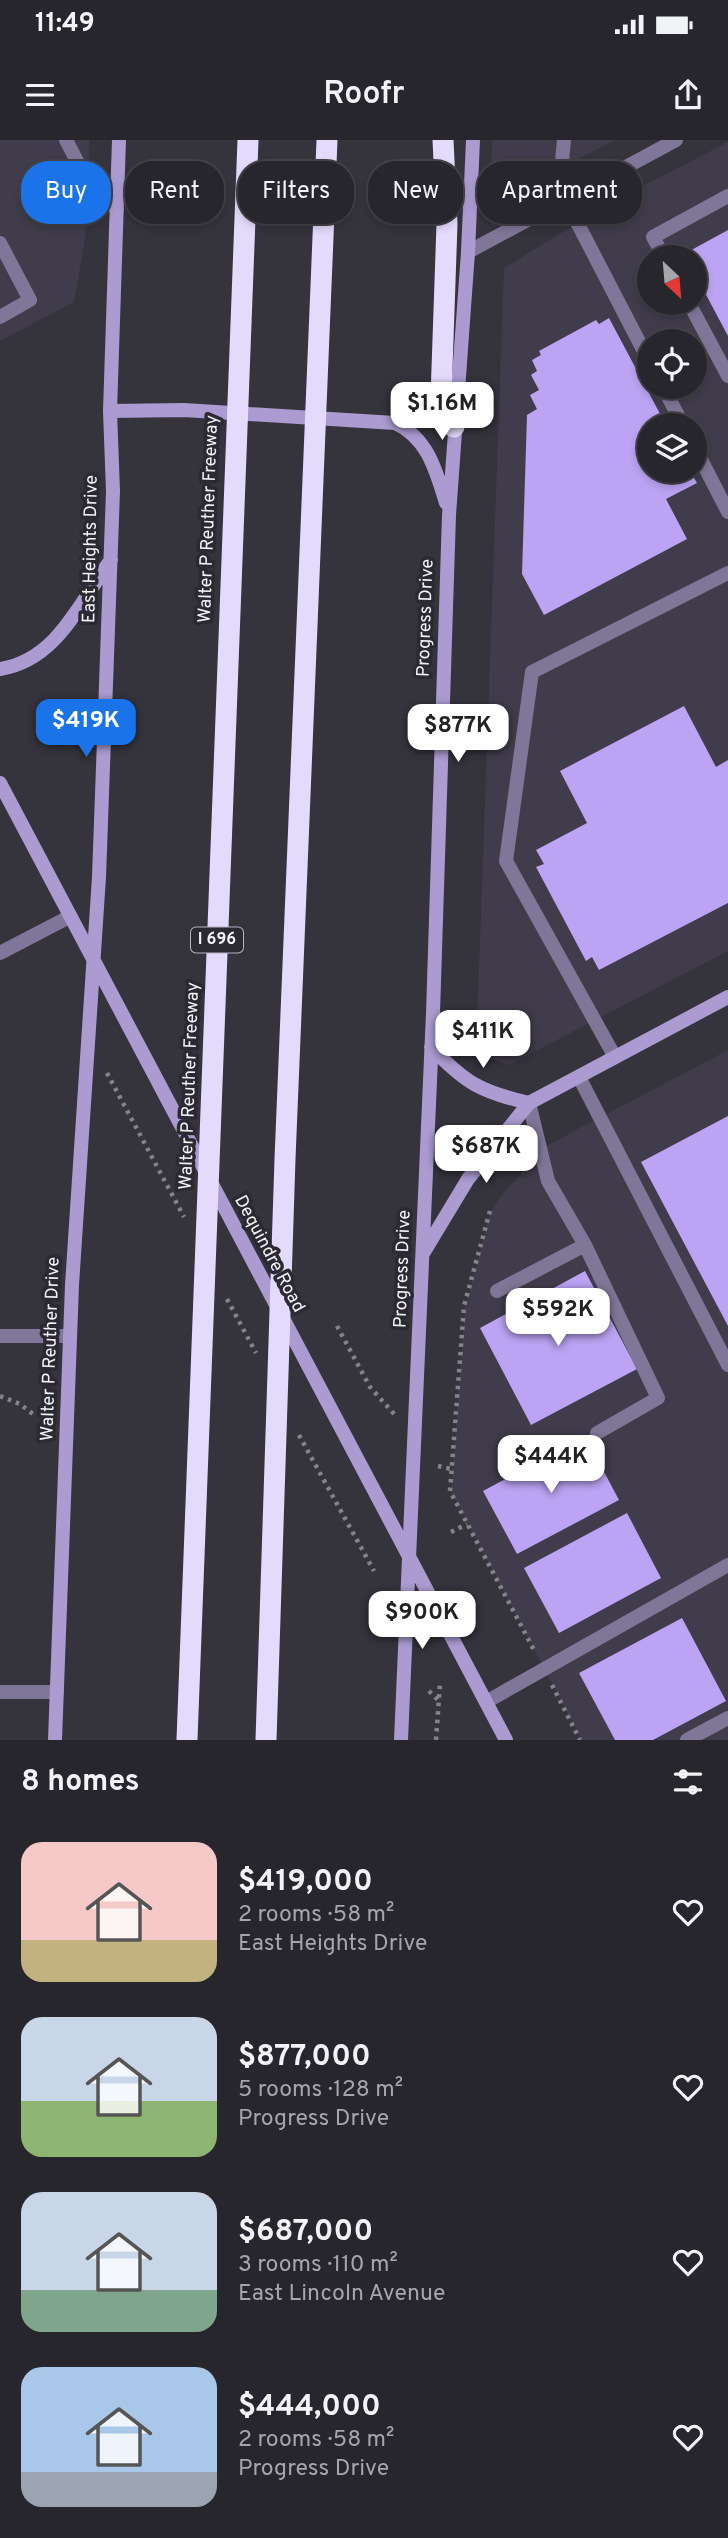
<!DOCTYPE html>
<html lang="en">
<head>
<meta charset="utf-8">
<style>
  :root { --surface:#28262d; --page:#302e35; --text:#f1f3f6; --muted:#a5a5aa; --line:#444349; --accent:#1a73e8 }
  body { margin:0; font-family:Overpass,sans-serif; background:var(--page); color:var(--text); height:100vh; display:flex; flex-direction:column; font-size:26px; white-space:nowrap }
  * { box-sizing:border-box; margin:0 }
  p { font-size:23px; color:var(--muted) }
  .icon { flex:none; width:38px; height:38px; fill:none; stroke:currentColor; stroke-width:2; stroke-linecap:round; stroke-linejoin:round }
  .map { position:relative; height:1600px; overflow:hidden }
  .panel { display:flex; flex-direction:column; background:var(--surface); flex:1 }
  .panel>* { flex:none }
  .guide { position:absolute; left:21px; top:21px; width:686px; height:63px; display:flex; gap:14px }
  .needle { width:46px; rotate:154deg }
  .controls { position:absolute; left:637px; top:105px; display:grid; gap:14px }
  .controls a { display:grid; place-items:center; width:70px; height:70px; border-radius:50%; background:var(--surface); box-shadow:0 4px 10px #0003,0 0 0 2px var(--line); font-size:35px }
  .price { position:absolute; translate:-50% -60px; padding:0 16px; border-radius:14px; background:#fff; color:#222; font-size:23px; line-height:46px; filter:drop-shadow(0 2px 4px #0008) }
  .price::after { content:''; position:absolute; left:50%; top:42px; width:21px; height:16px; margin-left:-10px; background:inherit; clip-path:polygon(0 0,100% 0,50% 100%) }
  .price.selected { background:var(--accent); color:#fff }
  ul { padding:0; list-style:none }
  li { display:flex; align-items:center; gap:21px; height:175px; padding:0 21px }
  li span { display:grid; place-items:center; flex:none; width:196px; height:140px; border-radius:21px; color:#555 }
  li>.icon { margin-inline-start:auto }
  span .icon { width:84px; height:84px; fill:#fffc; stroke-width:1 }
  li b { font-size:30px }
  h2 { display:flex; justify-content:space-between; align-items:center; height:84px; padding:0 21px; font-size:30px }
  .pill { padding:0 24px; border-radius:28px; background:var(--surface); box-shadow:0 4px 10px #0003,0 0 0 2px var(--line); font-size:24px; line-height:63px }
  .pill.selected { background:var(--accent); color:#fff }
  .status { display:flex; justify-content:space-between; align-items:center; height:49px; padding:0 35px; background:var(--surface); direction:ltr }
  .status svg { height:19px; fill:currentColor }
  header { display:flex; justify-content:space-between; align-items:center; height:91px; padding:0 21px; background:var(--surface); font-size:32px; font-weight:600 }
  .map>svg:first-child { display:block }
</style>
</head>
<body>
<div class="status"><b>11:49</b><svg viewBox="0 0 49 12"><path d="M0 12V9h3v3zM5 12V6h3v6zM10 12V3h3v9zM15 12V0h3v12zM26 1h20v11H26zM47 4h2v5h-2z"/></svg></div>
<header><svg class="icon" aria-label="menu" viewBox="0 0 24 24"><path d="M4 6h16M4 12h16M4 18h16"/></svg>Roofr<svg class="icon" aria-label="share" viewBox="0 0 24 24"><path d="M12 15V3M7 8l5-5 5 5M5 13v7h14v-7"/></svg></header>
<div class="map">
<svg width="728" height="1600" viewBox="0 0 728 1600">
  <rect width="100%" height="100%" fill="#35333c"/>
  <path fill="#403c4b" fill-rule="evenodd" d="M0,0h89l-1,80 -14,82 -74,39z
    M492,0h123l-125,65z
    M728,2v809l-219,114 -33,-12 28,-785 108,-66zM649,117h46v46h-46zM649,201h46v46h-46zM649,285h46v46h-46z
    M728,910v690h-146l-131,-248 14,-184 25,-95 13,-20 45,-48z"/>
  <path fill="#bca3f3" d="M728,90v106l-33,-62v-17h-9l-2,-3z
    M609,178l57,107h-17v46h41l7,12 -31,16 21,40 -143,76 -22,-41 5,-159 10,-6 -7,-14 9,-5 -8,-15 6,-4 -5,-11 9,-5 -2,-4 57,-31 3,4z
    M684,566l32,61 12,-7v143l-129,67 -7,-13 -6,4 -50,-94 8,-3 -8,-14 51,-27 -27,-52z
    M728,976v210l-87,-164z
    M585,1131l52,98 -106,56 -51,-97z
    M585,1296l34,64 -102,54 -34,-63z
    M627,1373l34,65 -102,55 -35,-65z
    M682,1478l44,83 -73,39h-38l-36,-67z"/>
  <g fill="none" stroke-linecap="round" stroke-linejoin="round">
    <path stroke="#85838a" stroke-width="4.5" stroke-dasharray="3.5 5" stroke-linecap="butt" d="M107,933l77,144
      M490,1071l-26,95 -14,185 85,161
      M227,1159l29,54
      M337,1186l33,61 25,28
      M0,1256l20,8 13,10
      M299,1295l75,136
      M438,1326l13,3
      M451,1392l16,-8
      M552,1545l28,55
      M429,1551l9,9
      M436,1600l4,-56"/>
    <path stroke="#807798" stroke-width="14" d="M66,0l15,29 36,41
      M564,0l-2,21 17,30
      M565,59l84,162
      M0,103l30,57 -30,17
      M664,117l-11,-20 75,-41
      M689,163l39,73
      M663,247l20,38
      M695,308l33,64
      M0,813l69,-36
      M615,917l-109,-196 26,-189 196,-99
      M579,937l149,288
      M529,963l19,78 37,64 73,153 -61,35
      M497,1151l88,-46
      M0,1196h70
      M0,1552h57
      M486,1562l242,-137
      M687,1600l41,-22"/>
    <path stroke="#807798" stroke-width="14" d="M468,112l208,-112"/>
    <path stroke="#ab9bd1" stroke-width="14" d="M110,271l74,-1 211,13c33,15 41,48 51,80
      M0,529c58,-9 80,-68 111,-109
      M0,643l506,957
      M431,907c34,36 50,45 98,56
      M424,1112l44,-73 61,-76 199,-106
      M55,1600l17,-455 27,-408 14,-386 -3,-80 9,-271
      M401,1600l32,-727 16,-498 19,-263 5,-112"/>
    <path stroke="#e4dbfc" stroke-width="21" d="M443,0l4,84 -6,173 13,30
      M187,1600l61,-1600
      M266,1600l19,-581 42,-1019"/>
  </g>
  <g text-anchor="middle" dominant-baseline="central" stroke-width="7" stroke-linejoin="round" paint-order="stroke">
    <rect fill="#2b2932" stroke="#b7b6bc" stroke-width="2" x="191" y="787.5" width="52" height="25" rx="5"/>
    <g font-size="16" font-weight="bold" fill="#f3f2f7">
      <text x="217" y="800">I 696</text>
    </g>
    <g font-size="18" fill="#f3f2f7" stroke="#2b2932">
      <text transform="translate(209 379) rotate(-88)">Walter P Reuther Freeway</text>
      <text transform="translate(91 409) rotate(-89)">East Heights Drive</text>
      <text transform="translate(426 478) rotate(-88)">Progress Drive</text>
      <text transform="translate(190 946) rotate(-88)">Walter P Reuther Freeway</text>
      <text transform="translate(269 1114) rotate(62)">Dequindre Road</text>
      <text transform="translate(403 1129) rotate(-88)">Progress Drive</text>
      <text transform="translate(51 1209) rotate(-88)">Walter P Reuther Drive</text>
    </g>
  </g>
</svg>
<div class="controls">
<a><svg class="needle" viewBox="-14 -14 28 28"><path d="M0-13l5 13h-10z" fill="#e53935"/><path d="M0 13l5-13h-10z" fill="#a5a5aa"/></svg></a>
<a><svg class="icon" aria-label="locate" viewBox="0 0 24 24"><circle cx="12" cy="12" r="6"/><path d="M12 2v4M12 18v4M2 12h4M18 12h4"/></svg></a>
<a><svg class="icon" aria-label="layers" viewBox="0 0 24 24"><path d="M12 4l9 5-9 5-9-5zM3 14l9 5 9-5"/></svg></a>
</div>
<b class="price" style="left:442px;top:302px">$1.16M</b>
<b class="price selected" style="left:86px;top:619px">$419K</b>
<b class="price" style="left:458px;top:624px">$877K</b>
<b class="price" style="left:483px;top:930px">$411K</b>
<b class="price" style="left:486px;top:1045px">$687K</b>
<b class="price" style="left:558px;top:1208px">$592K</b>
<b class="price" style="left:551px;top:1355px">$444K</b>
<b class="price" style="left:422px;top:1511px">$900K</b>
<div class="guide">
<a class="pill selected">Buy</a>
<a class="pill">Rent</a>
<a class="pill">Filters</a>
<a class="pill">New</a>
<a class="pill">Apartment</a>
</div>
</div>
<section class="panel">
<h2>8 homes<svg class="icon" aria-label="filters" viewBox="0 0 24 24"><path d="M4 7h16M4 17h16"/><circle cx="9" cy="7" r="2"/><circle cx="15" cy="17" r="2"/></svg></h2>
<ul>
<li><span style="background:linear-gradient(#f6c9c9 70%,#c2b280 0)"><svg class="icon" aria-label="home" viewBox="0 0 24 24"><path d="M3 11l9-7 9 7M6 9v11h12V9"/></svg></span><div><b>$419,000</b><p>2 rooms · 58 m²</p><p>East Heights Drive</p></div><svg class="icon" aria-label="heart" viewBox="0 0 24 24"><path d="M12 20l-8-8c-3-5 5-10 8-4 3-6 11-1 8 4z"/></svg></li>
<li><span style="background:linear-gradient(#c9d6e8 60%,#8fb573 0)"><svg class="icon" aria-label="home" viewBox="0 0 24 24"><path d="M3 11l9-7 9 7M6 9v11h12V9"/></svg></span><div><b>$877,000</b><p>5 rooms · 128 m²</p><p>Progress Drive</p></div><svg class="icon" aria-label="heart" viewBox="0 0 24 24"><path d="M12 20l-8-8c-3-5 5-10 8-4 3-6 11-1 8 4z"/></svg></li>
<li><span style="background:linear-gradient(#c9d6e8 70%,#7fa58c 0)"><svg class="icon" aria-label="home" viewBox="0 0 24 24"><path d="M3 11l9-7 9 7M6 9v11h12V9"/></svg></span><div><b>$687,000</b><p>3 rooms · 110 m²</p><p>East Lincoln Avenue</p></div><svg class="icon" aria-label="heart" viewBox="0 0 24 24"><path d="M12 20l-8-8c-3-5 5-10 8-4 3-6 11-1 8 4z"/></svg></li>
<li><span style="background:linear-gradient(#a9c7e8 75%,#9aa5b1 0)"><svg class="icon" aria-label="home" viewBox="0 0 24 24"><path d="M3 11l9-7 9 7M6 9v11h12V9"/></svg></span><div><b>$444,000</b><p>2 rooms · 58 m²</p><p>Progress Drive</p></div><svg class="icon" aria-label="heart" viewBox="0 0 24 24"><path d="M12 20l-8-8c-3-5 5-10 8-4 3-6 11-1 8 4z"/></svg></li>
</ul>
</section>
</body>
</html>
